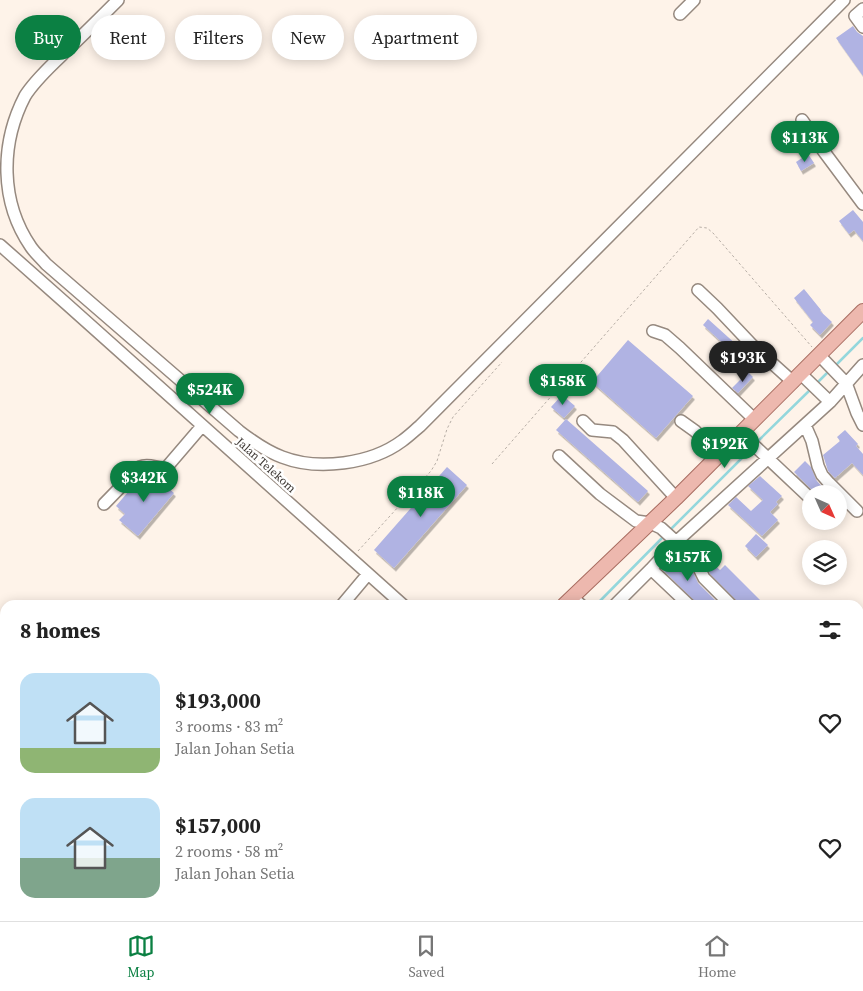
<!DOCTYPE html>
<html lang="en">
<head>
<meta charset="utf-8">
<style>
  :root { --surface:#fff; --page:#f2f2f2; --text:#222; --muted:#767676; --line:#e0e0e0; --accent:#0b8043 }
  body { margin:0; font-family:"Source Serif 4",serif; background:var(--page); color:var(--text); height:100vh; display:flex; flex-direction:column; font-size:19px; white-space:nowrap }
  * { box-sizing:border-box; margin:0 }
  p { font-size:16px; color:var(--muted) }
  .icon { flex:none; width:28px; height:28px; fill:none; stroke:currentColor; stroke-width:2; stroke-linecap:round; stroke-linejoin:round }
  .map { position:relative; flex:1; overflow:hidden }
  .side { position:absolute; left:0px; top:600px; width:864px; height:321px; display:flex; flex-direction:column; background:var(--surface); border-radius:15px 15px 0 0; box-shadow:0 2px 12px #0003 }
  .side>* { flex:none }
  .guide { position:absolute; left:15px; top:15px; width:500px; height:45px; display:flex; gap:10px }
  .needle { width:32px; rotate:135deg }
  .buttons { position:absolute; left:802px; top:485px; display:grid; gap:10px }
  .buttons a { display:grid; place-items:center; width:45px; height:45px; border-radius:50%; background:var(--surface); box-shadow:0 2px 12px #0003; font-size:25px }
  .price { position:absolute; translate:-50% -42px; padding:0 11px; border-radius:18px; background:var(--accent); color:#fff; font-size:16px; line-height:32px; filter:drop-shadow(0 1px 2px #0008) }
  .price::after { content:''; position:absolute; left:50%; top:30px; width:15px; height:11px; margin-left:-8px; background:inherit; clip-path:polygon(0 0,100% 0,50% 100%) }
  .price.on { background:#222; color:#fff }
  ul { padding:0; list-style:none }
  li { display:flex; align-items:center; gap:15px; height:125px; padding:0 20px }
  li span { display:grid; place-items:center; flex:none; width:140px; height:100px; border-radius:15px; color:#555 }
  li>.icon { margin-inline-start:auto }
  span .icon { width:60px; height:60px; fill:#fffc; stroke-width:1 }
  li b { font-size:21px }
  h2 { display:flex; justify-content:space-between; align-items:center; height:60px; padding:0 20px; font-size:21px }
  .chip { padding:0 18px; border-radius:22px; background:var(--surface); box-shadow:0 2px 12px #0003; font-size:18px; line-height:45px }
  .chip.on { background:var(--accent); color:#fff }
  .menu { display:flex; justify-content:space-around; align-items:center; height:70px; border-top:1px solid var(--line); background:var(--surface); font-size:14px; color:var(--muted) }
  .menu a { display:grid; justify-items:center; gap:2px }
  .menu .on { color:var(--accent) }
  .map>svg:first-child { display:block }
</style>
</head>
<body>
<div class="map">
<svg width="863" height="921" viewBox="0 0 863 921">
  <defs>
    <filter id="shadow"><feDropShadow dx="2" dy="3.5" stdDeviation="0" flood-color="#0004"/></filter>
  </defs>
  <rect width="100%" height="100%" fill="#fef3e9"/>
  <g fill="none" stroke-linecap="round" stroke-linejoin="round">
    <path stroke="#94d7dc" stroke-width="2.5" d="M834,367l29,-29
      M816,384l14,-14
      M757,442l55,-54
      M669,531l83,-83
      M596,605l69,-70
      M280,921l5,-5"/>
  </g>
  <path fill="#b0b3e3" filter="url(#shadow)" d="M853,26l4,6 6,4v40l-27,-38z
    M808,154l6,9 -13,8 -5,-9z
    M853,210l10,12v19l-9,-11 -5,4 -10,-13z
    M804,289l17,21 -1,1 12,11 -12,13 -10,-10 3,-3 -19,-24z
    M708,319l30,27 2,-2 18,17 -7,8 -48,-44z
    M628,340l65,56 -37,42 -64,-56z
    M748,372l5,5 -15,16 -6,-5z
    M562,395l13,11 -11,12 -13,-11z
    M566,419l82,72 -10,11 -82,-72z
    M845,430l13,14 -2,2 7,8v21l-11,-12 -17,15 -7,-7 -5,-16 17,-14 -3,-4z
    M805,461l6,6 5,13 13,14h-13l-22,-22z
    M447,467l20,18 -73,83 -20,-18z
    M147,473l5,1 22,19 -36,43 -19,-16 6,-6 -9,-8 24,-28 4,-4z
    M760,476l22,20 -6,6 2,2 -8,8 8,8 -16,16 -34,-31 8,-8 15,14 12,-11 -15,-14z
    M756,534l12,11 -12,12 -11,-11z
    M675,554l14,15 2,-1 7,15 22,22h-21l-37,-36z
    M713,564l7,6 5,-5 40,40h-27l-2,-5 -26,-26 -2,-5z"/>
  <g fill="none" stroke-linecap="round" stroke-linejoin="round">
    <defs>
      <path id="minor" d="M118,0c-18,18 -36,36 -55,54 -13,13 -28,26 -38,42 -25,48 -25,106 6,151 4,6 10,11 15,17l193,167c13,10 27,20 43,26 36,14 89,7 120,-16 7,-5 12,-10 18,-15l424,-426
        M863,9l-8,7 8,11
        M680,14l14,-14
        M802,120l23,33 38,51
        M0,245c135,119 268,240 403,360
        M698,290l19,18 36,38 40,36
        M653,331l12,4 15,13 74,71
        M819,355l27,28 11,30 6,12
        M801,374l29,28
        M583,421l9,9 21,2 10,8 53,58
        M681,421l14,10 11,11 8,17
        M805,425l7,16 6,25 4,9 7,8 28,28
        M741,433l70,66
        M559,456l41,38 36,27 14,2 11,5 33,30 10,20 27,27
        M104,504l36,-37c9,-4 17,2 26,1l36,-42
        M651,569l38,36
        M572,597l9,8
        M342,605l26,-31
        M615,605l36,-36 25,-27 154,-140 33,-37
        M859,798l4,-5
        M859,831l4,-5
        M713,916l5,5
        M503,918l2,-2
        M306,921l5,-5
        M564,921l5,-5
        M633,921l4,-5
        M738,921l4,-5
        M768,921l5,-5"/>
      <path id="major" d="M564,605l112,-107 187,-187
        M253,921l5,-5"/>
    </defs>
    <use href="#minor" stroke="#96897f" stroke-width="14"/>
    <use href="#major" stroke="#a86c60" stroke-width="16"/>
    <path stroke="#b6ada5" stroke-width="1" stroke-dasharray="2.5 2.5" stroke-linecap="butt" d="M492,464l207,-237 8,1 6,5 99,114
      M358,551l73,-80 6,-10 10,-32 6,-12 49,-55"/>
    <use href="#minor" stroke="#fff" stroke-width="11"/>
    <use href="#major" stroke="#edb8ae" stroke-width="14"/>
  </g>
  <g text-anchor="middle" dominant-baseline="central" stroke-width="5" stroke-linejoin="round" paint-order="stroke">
    <g font-size="12" fill="#3e3834" stroke="#fff">
      <text transform="translate(266 465) rotate(42)">Jalan Telekom</text>
    </g>
  </g>
</svg>
<div class="buttons">
<a><svg class="needle" viewBox="-14 -14 28 28"><path d="M0-13l5 13h-10z" fill="#e53935"/><path d="M0 13l5-13h-10z" fill="#767676"/></svg></a>
<a><svg class="icon" aria-label="layers" viewBox="0 0 24 24"><path d="M12 4l9 5-9 5-9-5zM3 14l9 5 9-5"/></svg></a>
</div>
<b class="price" style="left:805px;top:163px">$113K</b>
<b class="price on" style="left:743px;top:383px">$193K</b>
<b class="price" style="left:563px;top:406px">$158K</b>
<b class="price" style="left:210px;top:415px">$524K</b>
<b class="price" style="left:725px;top:469px">$192K</b>
<b class="price" style="left:144px;top:503px">$342K</b>
<b class="price" style="left:421px;top:518px">$118K</b>
<b class="price" style="left:688px;top:582px">$157K</b>
<div class="guide">
<a class="chip on">Buy</a>
<a class="chip">Rent</a>
<a class="chip">Filters</a>
<a class="chip">New</a>
<a class="chip">Apartment</a>
</div>
<section class="side">
<h2>8 homes<svg class="icon" aria-label="filters" viewBox="0 0 24 24"><path d="M4 7h16M4 17h16"/><circle cx="9" cy="7" r="2"/><circle cx="15" cy="17" r="2"/></svg></h2>
<ul>
<li><span style="background:linear-gradient(#bfe0f5 75%,#8fb573 0)"><svg class="icon" aria-label="home" viewBox="0 0 24 24"><path d="M3 11l9-7 9 7M6 9v11h12V9"/></svg></span><div><b>$193,000</b><p>3 rooms · 83 m²</p><p>Jalan Johan Setia</p></div><svg class="icon" aria-label="heart" viewBox="0 0 24 24"><path d="M12 20l-8-8c-3-5 5-10 8-4 3-6 11-1 8 4z"/></svg></li>
<li><span style="background:linear-gradient(#bfe0f5 60%,#7fa58c 0)"><svg class="icon" aria-label="home" viewBox="0 0 24 24"><path d="M3 11l9-7 9 7M6 9v11h12V9"/></svg></span><div><b>$157,000</b><p>2 rooms · 58 m²</p><p>Jalan Johan Setia</p></div><svg class="icon" aria-label="heart" viewBox="0 0 24 24"><path d="M12 20l-8-8c-3-5 5-10 8-4 3-6 11-1 8 4z"/></svg></li>
</ul>
</section>
</div>
<nav class="menu">
<a class="on"><svg class="icon" aria-label="map" viewBox="0 0 24 24"><path d="M3 6l6-2 6 2 6-2v14l-6 2-6-2-6 2zM9 4v14M15 6v14"/></svg>Map</a>
<a><svg class="icon" aria-label="saved" viewBox="0 0 24 24"><path d="M7 4h10v16l-5-4-5 4z"/></svg>Saved</a>
<a><svg class="icon" aria-label="home" viewBox="0 0 24 24"><path d="M3 11l9-7 9 7M6 9v11h12V9"/></svg>Home</a>
</nav>
</body>
</html>
